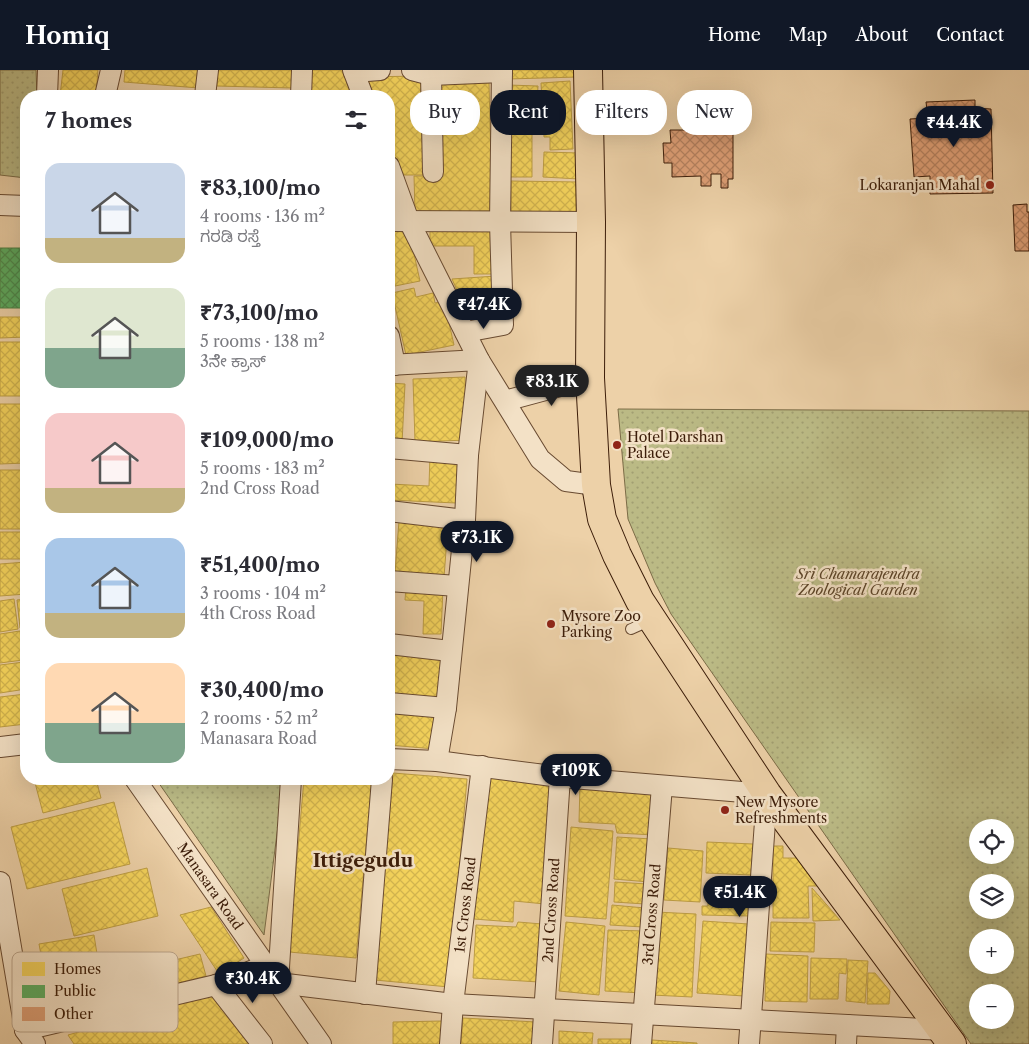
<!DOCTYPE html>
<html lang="en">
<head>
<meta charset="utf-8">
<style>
  :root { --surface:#fff; --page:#f7f7f7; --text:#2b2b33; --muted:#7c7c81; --accent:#111827 }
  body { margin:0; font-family:"Libre Caslon Text","Noto Sans Kannada",serif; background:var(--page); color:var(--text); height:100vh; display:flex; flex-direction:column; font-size:19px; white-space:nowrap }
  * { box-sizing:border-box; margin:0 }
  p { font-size:16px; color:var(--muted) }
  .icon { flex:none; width:28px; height:28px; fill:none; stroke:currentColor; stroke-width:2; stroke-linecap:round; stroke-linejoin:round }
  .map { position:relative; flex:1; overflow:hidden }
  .side { position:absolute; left:20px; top:20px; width:375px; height:695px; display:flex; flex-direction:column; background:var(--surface); border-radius:20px; box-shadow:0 5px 20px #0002 }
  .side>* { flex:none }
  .hud { position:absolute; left:410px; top:20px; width:475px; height:45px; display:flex; gap:10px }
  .controls { position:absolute; left:969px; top:749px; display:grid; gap:10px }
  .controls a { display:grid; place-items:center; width:45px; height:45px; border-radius:50%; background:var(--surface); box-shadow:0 5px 20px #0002; font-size:25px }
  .price { position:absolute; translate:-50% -42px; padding:0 11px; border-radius:18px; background:var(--accent); color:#fff; font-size:16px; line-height:32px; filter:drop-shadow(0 1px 2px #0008) }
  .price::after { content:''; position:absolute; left:50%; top:30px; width:15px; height:11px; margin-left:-8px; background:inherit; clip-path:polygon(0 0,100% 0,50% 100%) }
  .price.current { background:#222; color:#fff }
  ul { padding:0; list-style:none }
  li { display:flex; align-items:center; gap:15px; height:125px; padding:0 25px }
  li span { display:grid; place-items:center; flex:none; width:140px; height:100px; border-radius:15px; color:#555 }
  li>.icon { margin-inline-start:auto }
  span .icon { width:60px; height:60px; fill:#fffc; stroke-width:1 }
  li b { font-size:21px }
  h2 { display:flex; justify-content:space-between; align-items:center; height:60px; padding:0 25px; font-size:21px }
  .pill { padding:0 18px; border-radius:20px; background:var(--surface); box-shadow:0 5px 20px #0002; font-size:18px; line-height:45px }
  .pill.current { background:var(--accent); color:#fff }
  header { display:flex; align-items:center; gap:30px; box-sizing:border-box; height:70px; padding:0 25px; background:var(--accent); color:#fff }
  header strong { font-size:24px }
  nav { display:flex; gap:28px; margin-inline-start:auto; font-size:18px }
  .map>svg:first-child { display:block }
</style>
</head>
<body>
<header>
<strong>Homiq</strong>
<nav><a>Home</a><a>Map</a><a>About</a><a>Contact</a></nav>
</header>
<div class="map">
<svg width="1029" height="974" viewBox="0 0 1029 974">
  <defs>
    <pattern id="grass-dots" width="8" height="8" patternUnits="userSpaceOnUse" patternTransform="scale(1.25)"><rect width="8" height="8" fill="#bbba85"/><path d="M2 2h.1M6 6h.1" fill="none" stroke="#a29f72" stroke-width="1.8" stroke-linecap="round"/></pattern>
    <pattern id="homes-cross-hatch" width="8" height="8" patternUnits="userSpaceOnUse" patternTransform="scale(1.25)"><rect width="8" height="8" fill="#f6d55c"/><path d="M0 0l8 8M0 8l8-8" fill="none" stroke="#d4b64f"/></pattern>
    <pattern id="public-cross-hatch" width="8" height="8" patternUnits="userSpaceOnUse" patternTransform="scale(1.25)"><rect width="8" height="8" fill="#5aae61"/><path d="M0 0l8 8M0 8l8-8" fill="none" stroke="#4c8d4e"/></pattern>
    <pattern id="building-cross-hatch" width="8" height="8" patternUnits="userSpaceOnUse" patternTransform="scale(1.25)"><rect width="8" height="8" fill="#de9f76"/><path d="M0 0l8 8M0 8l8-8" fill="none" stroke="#b5815f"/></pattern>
  </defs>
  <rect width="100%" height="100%" fill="#edd1a8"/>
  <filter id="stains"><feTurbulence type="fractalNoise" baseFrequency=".004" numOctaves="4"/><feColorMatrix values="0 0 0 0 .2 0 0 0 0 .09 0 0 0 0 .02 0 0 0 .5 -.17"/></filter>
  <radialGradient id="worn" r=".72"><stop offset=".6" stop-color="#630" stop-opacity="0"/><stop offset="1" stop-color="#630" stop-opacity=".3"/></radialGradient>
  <path fill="url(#grass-dots)" stroke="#7c6c47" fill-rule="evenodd" d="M0,0h36l1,26h-11v82l-26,-3z
    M618,339l411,2v633h-58l-300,-430 -16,-31 -27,-64zM978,758h27v27h-27zM1005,812v28h-27v-28zM978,868h27v27h-27zM978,922h27v28h-27z
    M156,709h128l-20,156z"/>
  <path fill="url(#homes-cross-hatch)" stroke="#be9e43" d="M63,0h35l-2,26h-36z
    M125,0h75l-1,18 -75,-6z
    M217,0h76l-1,18 -75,-2z
    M311,0h33l7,26h-40z
    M508,0h70v7l-70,2z
    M424,6l2,99h-28l-9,-24v-55h-23l-7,-19z
    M570,11l3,68 -23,1v-13h-6l-3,-54z
    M489,12l3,129 -77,2 -1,-37h26l-3,-93z
    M508,15l30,1 -2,35 -29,-1z
    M509,59h23v48h-22z
    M544,82l36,1 -1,26 -36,-2z
    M511,111l68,1v31l-68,-1z
    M408,157l12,54 -30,6 -1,-56z
    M430,158h67v46h-23v-28h-44z
    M496,206l3,44 -28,2 -19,-43z
    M414,218l2,9 17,-4 2,10 9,-2 10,44 -48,10 -14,-62z
    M0,247h26v20l-26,1z
    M0,272h26v54h-26z
    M465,307l2,63 -52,2 -2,-63z
    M389,313l16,1 -3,59 -13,-1z
    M0,334h26v59l-26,1z
    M430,385l28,1 -2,47 -67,-3 1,-16 39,2z
    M0,400h26v59h-26z
    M389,449h5l-4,53h-1z
    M399,451l49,4 -4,52 -49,-4z
    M0,462h26v27h-26z
    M26,492v32l-26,2v-32z
    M406,517l37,1 -2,46h-18l1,-33 -19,-1z
    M14,529l4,30 -18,3v-31z
    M26,529v28l-6,1 -3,-28z
    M20,561l3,29 -23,3v-29z
    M389,583l56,6 -3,39 -53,-5z
    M24,592l2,27 -26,4v-28z
    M26,624v30l-26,3v-30z
    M389,638l49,4 -3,37 -46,-4z
    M393,703l74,6 -18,208 -74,-7z
    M485,707l69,5 -9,122 -31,-3 -1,21 -39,-3z
    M34,709h62l5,19 -58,15z
    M304,709h68l-16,179 -67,-6z
    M580,714l76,4 -2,47 -37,-2 -2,-9 -36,-2z
    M114,732l16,62 -103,25 -16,-62z
    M571,757l42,4 -7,88 -41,-3z
    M617,767l35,2 -3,43 -35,-3z
    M707,772l46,2 -2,31 -45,-2z
    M773,776h10v12h19l18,28h-12l1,32h-36z
    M668,778l35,3 -3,51 -36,-2z
    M147,798l11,48 -84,20 -12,-47z
    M615,812l32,2 -2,20 -31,-2z
    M708,814l42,1 -1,31 -47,-1v-9h6z
    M812,818l28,32 -27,1z
    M612,835l33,3 -2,19 -33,-2z
    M211,837l33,51 -25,16 -39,-59z
    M656,842l40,2 -4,83 -40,-2z
    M703,851l46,3 -5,72 -47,-3z
    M518,852l24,2 -3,58 -66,-4 3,-53 40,2z
    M566,852l39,4 -6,69 -40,-4z
    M771,852l44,1 -1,29 -44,-1z
    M608,860l37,1 -3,62 -37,-2z
    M94,865l6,38 -54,9 -7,-38z
    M200,884l6,22 -56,14 -5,-23z
    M766,884l42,2 -1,46 -42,-1z
    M811,888l36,1 -1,15 -7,-1 -1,26h-28z
    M848,890l20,1 -3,42 -19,-2z
    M868,903h7l15,18 -1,13h-22z
    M212,924l38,50h-176l-6,-9z
    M463,948l73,4 -1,22h-74z
    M442,951v23h-49v-22z
    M559,961l34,2 -1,11h-33z
    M598,969h33v5h-33z
    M652,970l45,3v1h-45z"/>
  <path fill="url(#public-cross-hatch)" stroke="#518247" d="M0,178h26v60h-26z"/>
  <path fill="url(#building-cross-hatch)" stroke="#3c1d09" d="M975,30v8l16,1 2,84 -63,1v-18l-16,1 -4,-58 18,-1 -2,-16z
    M719,55h14v54h-5v9h-7v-14h-10v12h-10v-10l-29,1v-14h-8l-1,-20h8l-1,-13h49z
    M1027,134v8h2v39h-14l-2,-46z"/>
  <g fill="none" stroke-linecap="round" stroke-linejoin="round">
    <defs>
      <path id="service" d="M631,559l20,-9"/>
      <g id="minor">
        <path d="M353,0l10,26"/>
        <path d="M412,0l19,5 71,-3"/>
        <path d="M354,2l26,-2"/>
        <path d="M431,5l2,97"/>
        <path d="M47,26l1,-26"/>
        <path d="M105,26l6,-26"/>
        <path d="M205,26l3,-26"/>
        <path d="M301,26l1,-26"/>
        <path d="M389,96l20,55 70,139 61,99 26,22 30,4"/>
        <path d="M0,135l26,1"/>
        <path d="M389,151l202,1"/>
        <path d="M465,262l38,-7 -3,-103 2,-152"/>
        <path d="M389,266l6,29"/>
        <path d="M389,295l90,-5 -11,95 -3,65 -19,188 -9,53"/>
        <path d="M505,331l85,-23"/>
        <path d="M389,378l79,7"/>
        <path d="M389,441l76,9"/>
        <path d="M389,511l68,5"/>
        <path d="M389,574l61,7"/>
        <path d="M389,633l57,5"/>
        <path d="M0,677l26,-3"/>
        <path d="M389,689l48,2 123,16 207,17 -18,250"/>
        <path id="s1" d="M135,709l186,265"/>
        <path d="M291,709l-13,204 175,21 490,26v8"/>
        <path d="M0,812l25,148 10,14"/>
        <path d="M216,915l46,59"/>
        <path d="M365,924l17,-215"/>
        <path d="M25,960l191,-45 50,-20"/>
        <path id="s2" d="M450,974l3,-40 29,-238"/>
        <path id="s3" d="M542,974l18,-267"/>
        <path id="s4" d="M641,974l21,-258"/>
        <path d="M846,974l1,-19"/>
      </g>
      <path id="primary" d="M588,0l3,152 -1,156 6,107 6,34 15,36 23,46 127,193 185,250"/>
    </defs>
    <use href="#service" stroke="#684a31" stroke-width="12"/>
    <use href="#minor" stroke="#684a31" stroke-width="22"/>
    <use href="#primary" stroke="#3c1d09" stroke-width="30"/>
    <use href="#service" stroke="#f3e1c6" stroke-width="10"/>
    <use href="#minor" stroke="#f3e1c6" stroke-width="20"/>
    <use href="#primary" stroke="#edd1a8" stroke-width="28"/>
  </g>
  <g fill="#8f2418" stroke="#f3e1c6" stroke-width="2">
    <circle cx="990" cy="115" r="5"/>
    <circle cx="617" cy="375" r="5"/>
    <circle cx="551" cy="554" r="5"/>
    <circle cx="725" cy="740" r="5"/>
  </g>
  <g text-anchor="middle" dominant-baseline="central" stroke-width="5" stroke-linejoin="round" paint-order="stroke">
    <g font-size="14" fill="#3c1d09" stroke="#f3e1c6" text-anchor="start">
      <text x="980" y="115" text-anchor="end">Lokaranjan Mahal</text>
      <text x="627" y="367">Hotel Darshan<tspan x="627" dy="16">Palace</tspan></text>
      <text x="561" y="546">Mysore Zoo<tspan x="561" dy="16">Parking</tspan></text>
      <text x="735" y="732">New Mysore<tspan x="735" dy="16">Refreshments</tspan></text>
    </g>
    <g font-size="14" font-style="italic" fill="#5c4428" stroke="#f3e1c6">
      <text x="858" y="504">Sri Chamarajendra<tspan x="858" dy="16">Zoological Garden</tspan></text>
    </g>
    <g font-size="14" fill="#3c1d09" stroke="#f3e1c6">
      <text stroke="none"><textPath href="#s1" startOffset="131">Manasara Road</textPath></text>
      <text stroke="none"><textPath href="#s2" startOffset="140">1st Cross Road</textPath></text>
      <text stroke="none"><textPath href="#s3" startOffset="134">2nd Cross Road</textPath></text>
      <text stroke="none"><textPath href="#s4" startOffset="130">3rd Cross Road</textPath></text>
    </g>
    <g font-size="19" font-weight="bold" fill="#3c1d09" stroke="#f3e1c6">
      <text x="363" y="790">Ittigegudu</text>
    </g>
  </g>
  <rect x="12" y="882" width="166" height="80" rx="8" fill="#f3e1c6" stroke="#bca68d" stroke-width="1"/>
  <rect x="22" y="892" width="23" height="14" fill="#f6d55c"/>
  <rect x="22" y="915" width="23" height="13" fill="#5aae61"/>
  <rect x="22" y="937" width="23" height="14" fill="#de9f76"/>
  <g font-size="14" fill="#3c1d09">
    <text x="54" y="904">Homes</text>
    <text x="54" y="926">Public</text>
    <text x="54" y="949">Other</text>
  </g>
  <rect width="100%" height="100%" filter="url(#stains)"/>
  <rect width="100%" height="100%" fill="url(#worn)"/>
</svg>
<div class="controls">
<a><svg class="icon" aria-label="locate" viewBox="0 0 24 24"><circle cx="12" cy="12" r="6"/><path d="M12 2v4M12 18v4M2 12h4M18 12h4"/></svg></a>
<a><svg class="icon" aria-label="layers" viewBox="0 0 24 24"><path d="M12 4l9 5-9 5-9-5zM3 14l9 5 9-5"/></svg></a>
<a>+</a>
<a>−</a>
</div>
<b class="price" style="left:954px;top:78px">₹44.4K</b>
<b class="price" style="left:484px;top:260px">₹47.4K</b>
<b class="price current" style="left:552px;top:337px">₹83.1K</b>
<b class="price" style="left:477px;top:493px">₹73.1K</b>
<b class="price" style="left:576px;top:726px">₹109K</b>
<b class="price" style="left:740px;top:848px">₹51.4K</b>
<b class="price" style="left:253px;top:934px">₹30.4K</b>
<div class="hud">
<a class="pill">Buy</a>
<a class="pill current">Rent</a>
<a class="pill">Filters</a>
<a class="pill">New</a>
</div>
<section class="side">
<h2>7 homes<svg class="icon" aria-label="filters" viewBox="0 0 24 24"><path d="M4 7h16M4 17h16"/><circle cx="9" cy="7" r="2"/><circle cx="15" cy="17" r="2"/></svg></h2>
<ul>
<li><span style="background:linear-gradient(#c9d6e8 75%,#c2b280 0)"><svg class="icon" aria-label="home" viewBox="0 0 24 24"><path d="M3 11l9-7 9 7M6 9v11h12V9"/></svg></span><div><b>₹83,100/mo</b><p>4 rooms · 136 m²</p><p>ಗರಡಿ ರಸ್ತೆ</p></div></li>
<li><span style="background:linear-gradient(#dfe7d0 60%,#7fa58c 0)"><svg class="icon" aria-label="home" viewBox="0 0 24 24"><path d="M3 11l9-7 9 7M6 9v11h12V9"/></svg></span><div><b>₹73,100/mo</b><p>5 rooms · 138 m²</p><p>3ನೆೇ ಕ್ರಾಸ್</p></div></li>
<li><span style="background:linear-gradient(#f6c9c9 75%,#c2b280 0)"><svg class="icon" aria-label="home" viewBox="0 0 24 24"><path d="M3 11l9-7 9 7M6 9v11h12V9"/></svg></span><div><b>₹109,000/mo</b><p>5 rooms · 183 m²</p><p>2nd Cross Road</p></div></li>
<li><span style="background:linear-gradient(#a9c7e8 75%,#c2b280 0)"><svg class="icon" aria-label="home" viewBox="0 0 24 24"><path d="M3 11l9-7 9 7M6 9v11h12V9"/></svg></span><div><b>₹51,400/mo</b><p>3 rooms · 104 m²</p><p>4th Cross Road</p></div></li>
<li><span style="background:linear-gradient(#ffd9b3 60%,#7fa58c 0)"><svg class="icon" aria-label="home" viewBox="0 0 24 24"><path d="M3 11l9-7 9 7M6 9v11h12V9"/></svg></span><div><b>₹30,400/mo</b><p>2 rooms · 52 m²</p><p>Manasara Road</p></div></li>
</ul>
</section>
</div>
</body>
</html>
